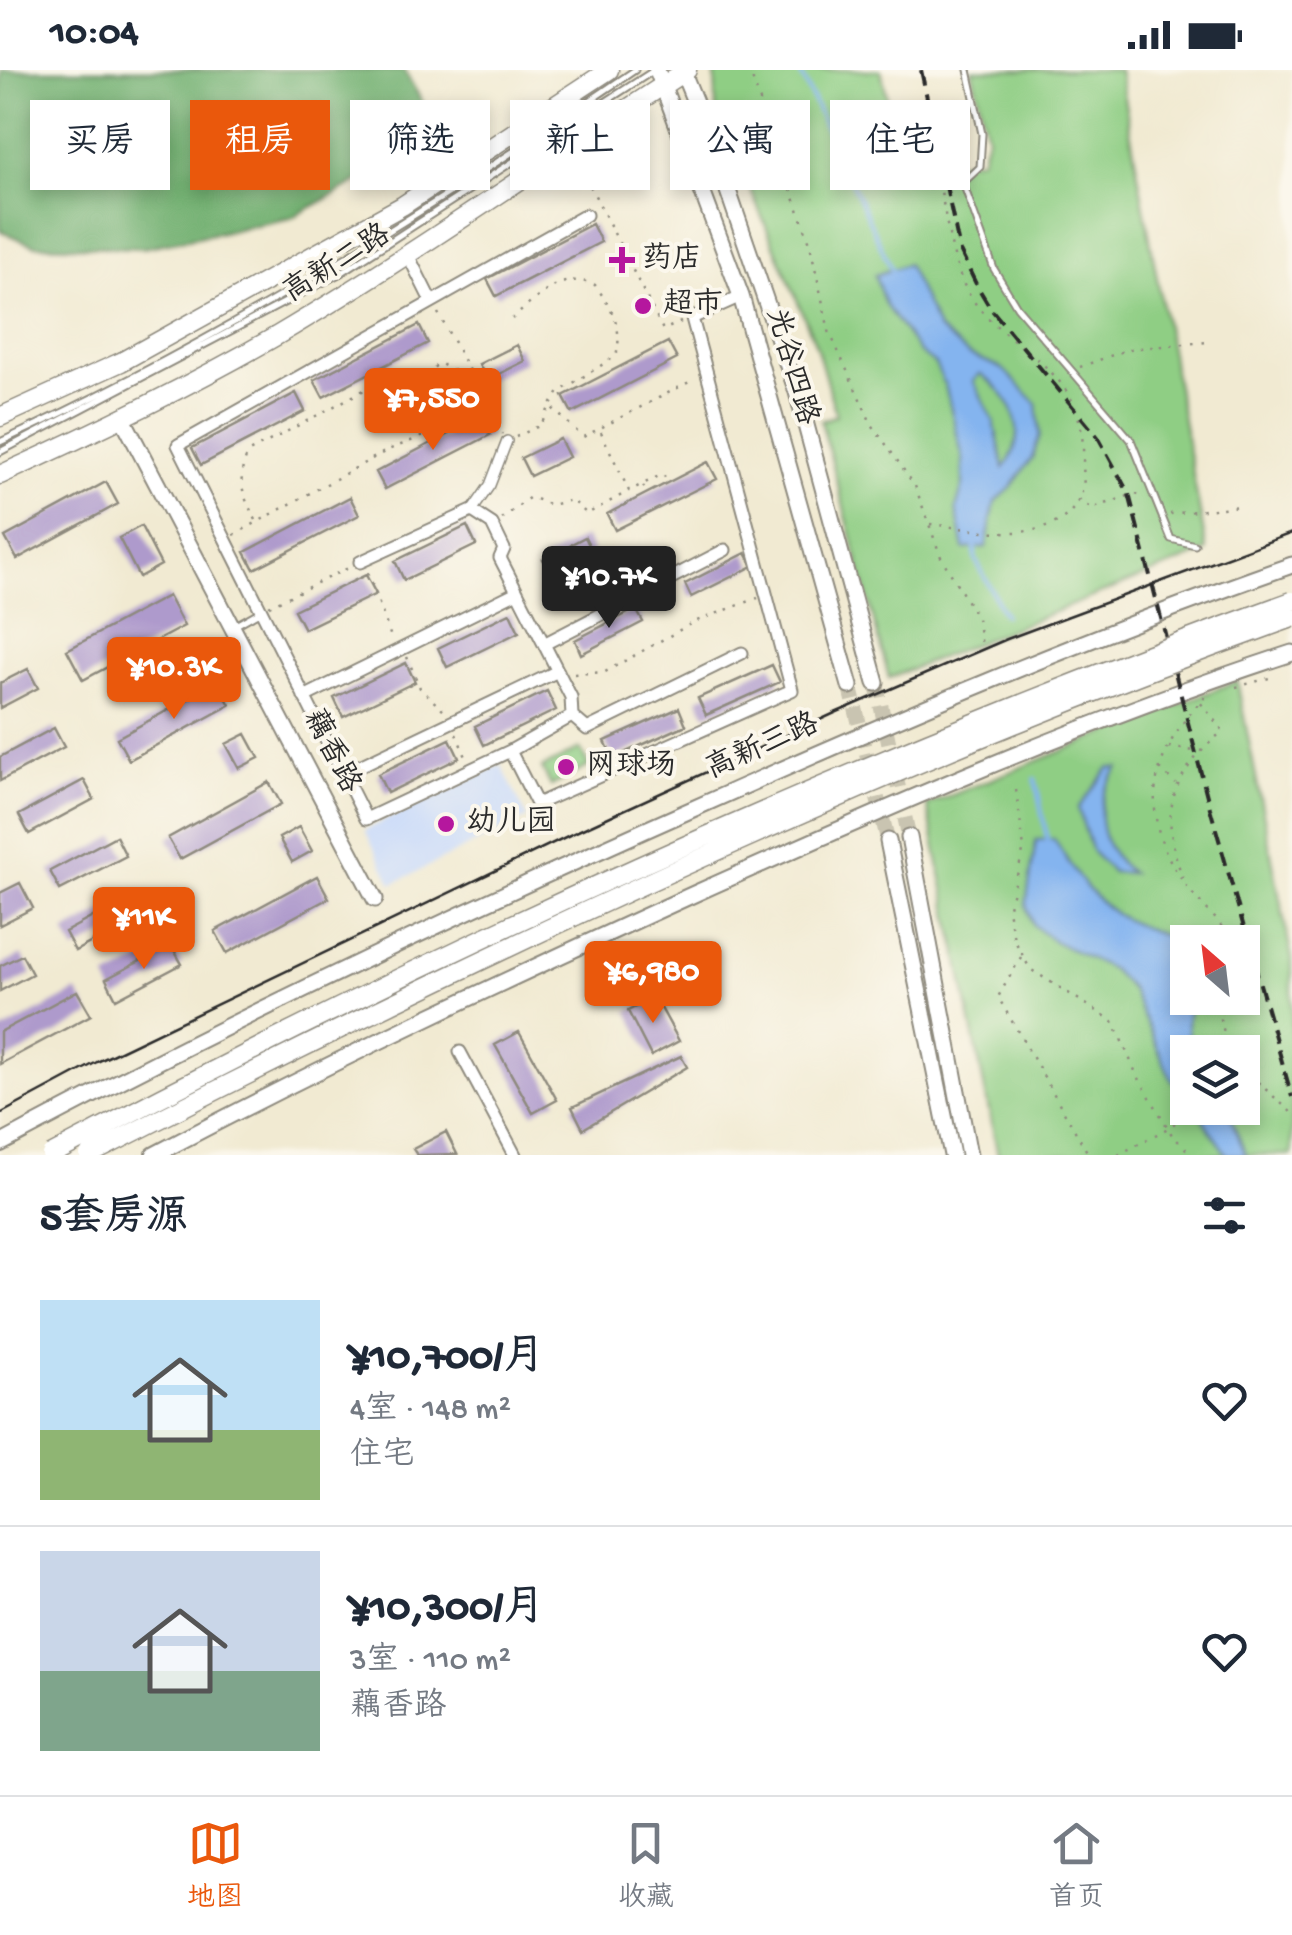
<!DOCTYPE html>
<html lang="zh">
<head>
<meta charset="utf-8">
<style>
  :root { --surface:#fff; --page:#f2f2f3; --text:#1f2937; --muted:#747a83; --line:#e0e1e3; --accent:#ea580c }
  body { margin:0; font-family:"Gochi Hand","LXGW WenKai TC",sans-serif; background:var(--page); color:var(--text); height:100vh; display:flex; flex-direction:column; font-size:38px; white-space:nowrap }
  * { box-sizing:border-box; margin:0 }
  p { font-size:32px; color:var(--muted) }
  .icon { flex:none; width:55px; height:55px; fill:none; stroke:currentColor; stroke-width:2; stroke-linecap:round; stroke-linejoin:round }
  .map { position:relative; height:1085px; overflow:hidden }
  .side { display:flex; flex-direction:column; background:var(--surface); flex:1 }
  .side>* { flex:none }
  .guide { position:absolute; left:30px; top:30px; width:1232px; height:90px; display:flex; gap:20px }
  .needle { width:65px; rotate:332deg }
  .buttons { position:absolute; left:1170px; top:855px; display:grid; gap:20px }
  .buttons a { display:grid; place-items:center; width:90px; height:90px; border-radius:0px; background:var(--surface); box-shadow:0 5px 15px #0003; font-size:50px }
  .price { position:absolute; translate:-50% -85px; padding:0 22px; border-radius:10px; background:var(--accent); color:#fff; font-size:32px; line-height:65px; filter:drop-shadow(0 2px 5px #0008) }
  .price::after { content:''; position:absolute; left:50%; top:60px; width:30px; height:22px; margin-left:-15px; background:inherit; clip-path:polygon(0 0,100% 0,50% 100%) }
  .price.current { background:#222; color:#fff }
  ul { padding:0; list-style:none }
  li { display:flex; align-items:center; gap:30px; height:250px; padding:0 40px }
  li+li { border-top:2px solid var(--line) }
  li span { display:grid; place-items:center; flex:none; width:280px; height:200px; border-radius:0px; color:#555 }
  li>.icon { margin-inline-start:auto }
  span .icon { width:120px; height:120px; fill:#fffc; stroke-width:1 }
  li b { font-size:42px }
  h2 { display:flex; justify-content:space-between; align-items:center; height:120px; padding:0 40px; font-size:42px }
  .chip { padding:0 35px; border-radius:0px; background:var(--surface); box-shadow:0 5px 15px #0003; font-size:35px; line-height:90px }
  .chip.current { background:var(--accent); color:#fff }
  .status { display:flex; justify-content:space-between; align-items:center; height:70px; padding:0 50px; background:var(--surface); direction:ltr }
  .status svg { height:28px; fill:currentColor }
  .menu { display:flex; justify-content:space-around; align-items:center; height:140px; border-top:2px solid var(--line); background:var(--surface); font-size:28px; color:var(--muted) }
  .menu a { display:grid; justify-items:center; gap:5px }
  .menu .current { color:var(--accent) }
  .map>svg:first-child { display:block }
</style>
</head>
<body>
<div class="status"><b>10:04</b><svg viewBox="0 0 49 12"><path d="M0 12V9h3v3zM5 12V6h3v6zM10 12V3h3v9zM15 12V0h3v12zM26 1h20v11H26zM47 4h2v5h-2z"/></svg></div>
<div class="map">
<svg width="1292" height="1085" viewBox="0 0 1292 1085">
  <rect width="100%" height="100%" fill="#fbf7ec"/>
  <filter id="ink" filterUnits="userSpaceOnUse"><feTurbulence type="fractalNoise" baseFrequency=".01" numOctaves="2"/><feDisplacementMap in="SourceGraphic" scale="20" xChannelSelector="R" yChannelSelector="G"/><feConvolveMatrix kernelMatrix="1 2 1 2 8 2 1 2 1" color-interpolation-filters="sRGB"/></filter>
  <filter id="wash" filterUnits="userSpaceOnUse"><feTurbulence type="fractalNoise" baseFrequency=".0048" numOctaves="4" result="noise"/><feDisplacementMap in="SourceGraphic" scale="40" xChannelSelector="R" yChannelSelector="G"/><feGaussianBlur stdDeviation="2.25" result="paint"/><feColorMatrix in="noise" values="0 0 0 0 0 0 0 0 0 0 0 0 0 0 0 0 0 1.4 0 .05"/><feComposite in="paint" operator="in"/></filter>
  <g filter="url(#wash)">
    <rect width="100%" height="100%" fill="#f1ead2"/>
    <path fill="#cbdbf9" d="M501,694l26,54 -135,66 -27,-54z"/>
    <path fill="#8fce84" stroke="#5d7c58" stroke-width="2.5" fill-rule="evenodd" d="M715,0h166l23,103 20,8 12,-15 45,-7 6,-23 -15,-66h147l88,481 -318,127 -68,-257 15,-6 -20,-70 -100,-237z
      M1237,611l55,278v196h-294l-71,-350zM1188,872h54v56h-54zM1188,982h54v56h-54z
      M580,679l9,17 -38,20 -9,-18z"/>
    <path fill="#73b172" stroke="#4f6e4e" stroke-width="2.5" d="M404,0l38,66 -151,82 -148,30 -109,-3 -34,-14 1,-161z"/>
    <path fill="#84b4ef" stroke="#58708d" stroke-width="2.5" fill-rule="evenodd" d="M907,194l31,65 30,25 35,15 34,35 3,31 -8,23 -22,31 -15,13 -9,45 -22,2 -8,-40 7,-24v-27l-18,-73 -10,-21 -16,-12 -34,-47 -10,-30zM980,304c33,22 51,59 24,94l-10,-46 -21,-42z
      M1109,698h10c-29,34 -22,78 12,105l-19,-1 -20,-20 -14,-44z
      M1054,769c19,31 39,65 74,82 23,12 44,10 59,35l1,42h4c-6,19 -8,37 3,54h-7l-1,44 -16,-18 -40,-89 -20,-20 -57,-28 -21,-16 -7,-20 10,-65z
      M1195,1038h32l19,47h-19z"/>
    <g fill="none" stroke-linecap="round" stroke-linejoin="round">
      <path stroke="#84b4ef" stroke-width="4" d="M799,0l93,200
        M975,476v12l29,57
        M1035,709l13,64"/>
    </g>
    <g id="blocks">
      <path fill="#ae9acc" d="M592,154l9,18 -105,54 -9,-17z
        M419,255l9,18 -105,54 -9,-17z
        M668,272l9,17 -105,54 -9,-17z
        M517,275l8,16 -38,19 -8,-16z
        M296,323l9,18 -104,54 -9,-17z
        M481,347l9,18 -105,54 -9,-17z
        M560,369l9,18 -39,19 -9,-18z
        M708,392l9,17 -102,51 -8,-16z
        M106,412l12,22 -101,55 -12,-22z
        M350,427l9,18 -105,54 -9,-17z
        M141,456l20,39 -22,12 -20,-39z
        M467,456l9,19 -72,35 -9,-19z
        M585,467l8,16 -42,21 -8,-15z
        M746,483l7,13 -62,31 -6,-13z
        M366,505l10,19 -72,35 -10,-19z
        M168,526l16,30 -101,54 -16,-30z
        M636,539l7,13 -62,32 -6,-14z
        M510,543l9,19 -72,35 -9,-19z
        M406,593l9,19 -72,35 -9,-19z
        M772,595l8,17 -74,33 -8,-17z
        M28,599l10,19 -38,20v-25z
        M218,613l12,22 -101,55 -12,-22z
        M547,621l9,19 -72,35 -9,-19z
        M679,638l7,17 -73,33 -8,-17z
        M54,658l10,19 -64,34v-24z
        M246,664l13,24 -20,10 -13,-24z
        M450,669l9,19 -72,35 -9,-19z
        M84,710l10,19 -65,35 -10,-19z
        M269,712l12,22 -101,55 -12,-21z
        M299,757l13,24 -20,11 -13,-24z
        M116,766l10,20 -66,34 -10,-19z
        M317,806l12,22 -102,55 -12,-22z
        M20,813l13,25 -33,17v-32z
        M130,827l10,19 -65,35 -10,-19z
        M171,875l11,19 -66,35 -10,-20z
        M22,885l10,19 -32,17v-25z
        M77,921l14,24 -91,49v-32z
        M655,927l24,44 -28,15 -23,-45z
        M519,962l38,68 -24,13 -38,-68z
        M681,986l6,11 -104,62 -11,-22z
        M446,1062l11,22 -40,1 -4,-6z"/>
    </g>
  </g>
  <g filter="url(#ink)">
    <use href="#blocks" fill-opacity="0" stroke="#8e8a7e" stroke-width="2.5"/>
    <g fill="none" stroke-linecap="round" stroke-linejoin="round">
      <path stroke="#c9c4b1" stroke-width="15" stroke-dasharray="15 8" stroke-linecap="butt" d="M876,613l33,154
        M850,616l38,155"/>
      <defs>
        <path id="service" d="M968,0l14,64 -2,33 -17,16 31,86 23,38 114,133 40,99 24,6
          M0,372c223,-102 433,-234 635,-372
          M0,382l341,-179 312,-202
          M234,556l25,-14"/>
        <path id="pedestrian" d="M472,441l18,-26 17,-44"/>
        <path id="minor" d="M586,145l-408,230 188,374 144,-68 27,53 255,-114 -100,-372 49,-22
          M408,185l22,44
          M360,492l112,-51 20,13 12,25 -4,9 71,139 1,19
          M544,574l181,-94
          M304,627l213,-105
          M510,681l62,-35 15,13 155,-76
          M343,704l215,-103
          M460,982l55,103"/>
        <path id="secondary" d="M657,0l84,226 109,390
          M682,0l30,74 85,248 79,291
          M123,349l252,480
          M909,767l60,318
          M888,771l64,314
          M0,1074c227,-122 460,-232 695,-336 197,-88 394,-172 597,-243
          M154,1085c177,-94 358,-178 540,-261 196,-88 393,-174 598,-241"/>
        <path id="primary" d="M0,347l121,-55 281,-156 207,-136
          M0,405c95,-43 188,-88 278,-140 140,-83 272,-177 409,-265"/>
      </defs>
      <use href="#service" stroke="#8e8a7e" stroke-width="9"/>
      <use href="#pedestrian" stroke="#8e8a7e" stroke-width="12"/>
      <use href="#minor" stroke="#8e8a7e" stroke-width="15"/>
      <use href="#secondary" stroke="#8e8a7e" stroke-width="19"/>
      <use href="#primary" stroke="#8e8a7e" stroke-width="21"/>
      <path stroke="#8e8a7e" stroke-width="2.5" stroke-dasharray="2.5 8" stroke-linecap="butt" d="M749,0l60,170 20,91 42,92 44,63 26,71 36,61 5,27
        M576,88l87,172 18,-8
        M438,243l65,121
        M512,249c25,-21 49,-49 83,-34 16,22 29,43 21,71l-57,36 -8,13
        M1080,297l49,-18 78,-7
        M601,362l28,59 34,-17 5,9
        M516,367l25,-12 9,-19 33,31 112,-58
        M643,416l5,7
        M1079,429l12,10 43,-15 10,1
        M1170,444l69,-8
        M502,449l28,-22 21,8 21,-5 15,14 42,-23
        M256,450c-13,-23 -21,-43 -7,-68l154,-83 16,10
        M930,454c45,5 132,27 152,-32 3,-8 1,-22 1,-30 1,-26 -3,-52 -18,-73 -29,-42 -85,-61 -104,-111 -13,-34 -17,-76 -25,-112
        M234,465l154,-85 51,-20 -5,-32 -14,-18 19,-17 35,18
        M368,503l24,67
        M269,536l79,-38
        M407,587l13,31 26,25
        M574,604l31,-2 89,-50 64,-24
        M1236,617l37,-10
        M1205,627c-57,58 -69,122 -18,190 15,20 33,31 43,55
        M456,664l11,25
        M1169,677l31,5
        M1160,699l16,15
        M1016,720l8,58 -16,62 6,29 16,30 83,52 23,52 36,62 20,20
        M1183,808c-25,-65 -13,-102 40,-147l-23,-29
        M1021,887l-23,40 91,158
        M1225,928l-5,21 10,33
        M1242,998l50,45
        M1118,1085l50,-27 28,-20"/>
      <use href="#service" stroke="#fff" stroke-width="5"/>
      <use href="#pedestrian" stroke="#fff" stroke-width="9"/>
      <use href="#minor" stroke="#fff" stroke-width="11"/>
      <use href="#secondary" stroke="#fff" stroke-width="15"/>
      <use href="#primary" stroke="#fff" stroke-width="18"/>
      <path stroke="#2b2b2b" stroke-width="2.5" d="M0,1044l97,-52 481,-231 257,-118 172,-74 285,-106"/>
      <path stroke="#2b2b2b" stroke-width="4" stroke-dasharray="15 8" stroke-linecap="butt" d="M921,0l39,181 16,33 15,25 107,128 31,57 81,314 82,289"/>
      <defs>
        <path id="trunk-bridge" d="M51,1085c400,-213 816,-400 1241,-554
          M89,1085c391,-200 789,-389 1203,-537"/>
      </defs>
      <use href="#trunk-bridge" stroke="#8e8a7e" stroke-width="21" stroke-linecap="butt"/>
      <use href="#trunk-bridge" stroke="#fff" stroke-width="18"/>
    </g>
  </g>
  <g fill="#b5179e" stroke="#fbf7ec" stroke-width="4">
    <path d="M617 175h10v10h10v10h-10v10h-10v-10h-10v-10h10z"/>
    <circle cx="643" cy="236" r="10"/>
    <circle cx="566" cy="697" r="10"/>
    <circle cx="446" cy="754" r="10"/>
  </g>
  <g text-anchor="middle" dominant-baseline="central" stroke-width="8" stroke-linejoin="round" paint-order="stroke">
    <g font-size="30" fill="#2b2b2b" stroke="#fbf7ec" text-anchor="start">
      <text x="642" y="190">药店</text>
      <text x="663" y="236">超市</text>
      <text x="586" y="697">网球场</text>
      <text x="466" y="754">幼儿园</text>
    </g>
    <g font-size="30" fill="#2b2b2b" stroke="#fbf7ec">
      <text transform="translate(338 195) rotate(-32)">高新二路</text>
      <text transform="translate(790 297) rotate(74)">光谷四路</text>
      <text transform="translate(763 678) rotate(-24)">高新三路</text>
      <text transform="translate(330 682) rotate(63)">藕香路</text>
    </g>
  </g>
</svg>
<div class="buttons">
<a><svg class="needle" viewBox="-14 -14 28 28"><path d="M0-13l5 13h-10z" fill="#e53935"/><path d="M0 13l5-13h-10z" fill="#747a83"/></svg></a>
<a><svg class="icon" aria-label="layers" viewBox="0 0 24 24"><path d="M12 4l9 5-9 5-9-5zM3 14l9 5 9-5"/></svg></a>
</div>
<b class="price" style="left:433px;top:383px">¥7,550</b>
<b class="price current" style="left:609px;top:561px">¥10.7K</b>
<b class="price" style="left:174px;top:652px">¥10.3K</b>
<b class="price" style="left:144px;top:902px">¥11K</b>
<b class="price" style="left:653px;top:956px">¥6,980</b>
<div class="guide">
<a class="chip">买房</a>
<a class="chip current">租房</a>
<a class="chip">筛选</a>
<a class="chip">新上</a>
<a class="chip">公寓</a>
<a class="chip">住宅</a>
</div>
</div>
<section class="side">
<h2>5套房源<svg class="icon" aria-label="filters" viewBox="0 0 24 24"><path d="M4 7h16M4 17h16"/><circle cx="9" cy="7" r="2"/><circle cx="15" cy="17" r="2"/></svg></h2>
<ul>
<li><span style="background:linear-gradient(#bfe0f5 65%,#8fb573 0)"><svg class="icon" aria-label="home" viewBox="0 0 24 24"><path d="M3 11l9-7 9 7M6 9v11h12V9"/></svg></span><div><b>¥10,700/月</b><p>4室 · 148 m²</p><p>住宅</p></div><svg class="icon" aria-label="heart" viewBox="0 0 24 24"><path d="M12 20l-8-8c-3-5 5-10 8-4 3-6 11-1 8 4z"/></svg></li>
<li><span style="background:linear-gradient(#c9d6e8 60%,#7fa58c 0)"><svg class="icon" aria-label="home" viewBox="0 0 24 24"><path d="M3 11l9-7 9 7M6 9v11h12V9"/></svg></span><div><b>¥10,300/月</b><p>3室 · 110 m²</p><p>藕香路</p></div><svg class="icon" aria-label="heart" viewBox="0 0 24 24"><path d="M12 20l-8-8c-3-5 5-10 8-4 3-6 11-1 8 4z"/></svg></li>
</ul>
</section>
<nav class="menu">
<a class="current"><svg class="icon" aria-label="map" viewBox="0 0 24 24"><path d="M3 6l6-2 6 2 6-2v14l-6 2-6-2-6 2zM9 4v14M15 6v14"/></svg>地图</a>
<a><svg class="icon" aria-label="saved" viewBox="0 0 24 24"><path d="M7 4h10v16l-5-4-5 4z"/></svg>收藏</a>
<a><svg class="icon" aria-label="home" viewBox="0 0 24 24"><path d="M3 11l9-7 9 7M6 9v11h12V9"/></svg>首页</a>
</nav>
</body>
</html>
